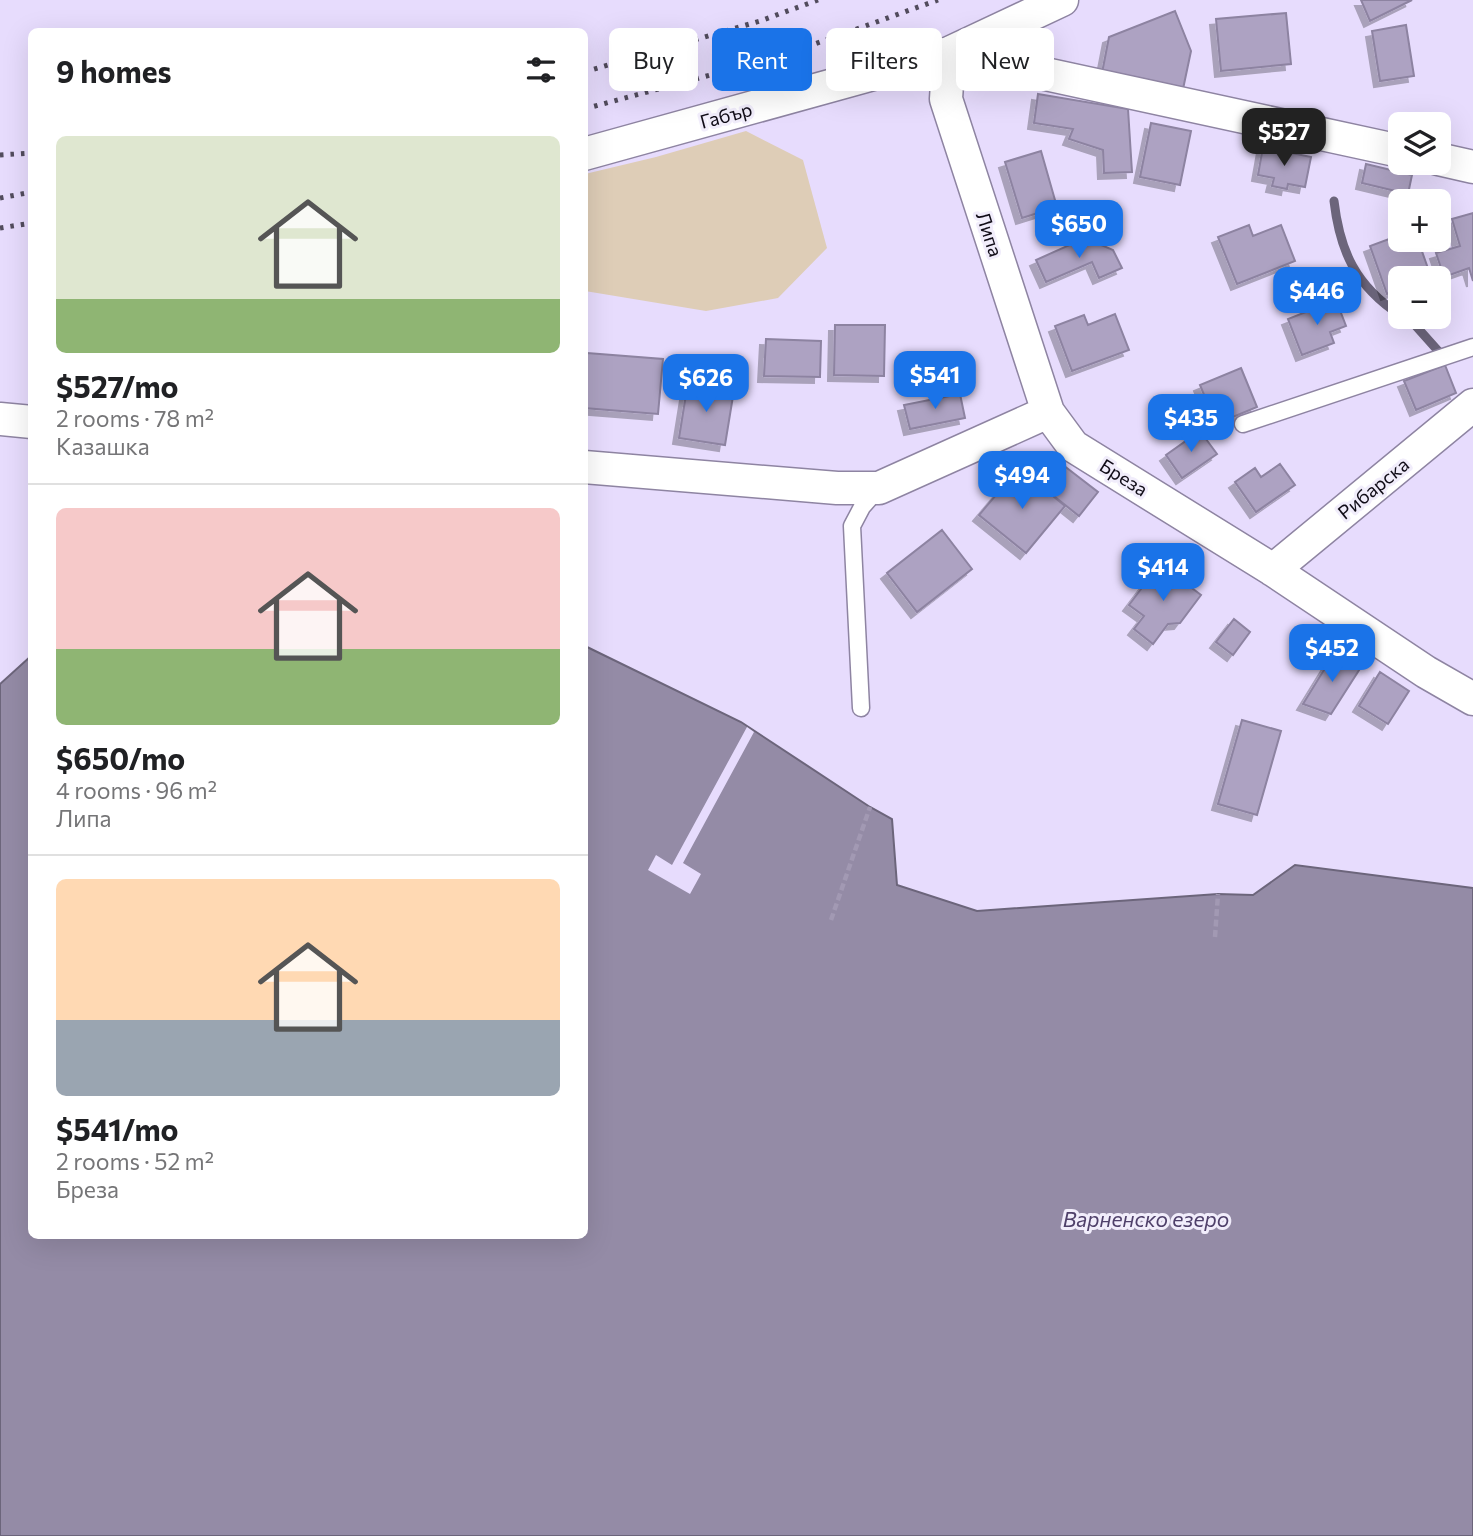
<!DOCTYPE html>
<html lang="en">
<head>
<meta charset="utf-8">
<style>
  :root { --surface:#fff; --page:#f2f2f2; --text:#202124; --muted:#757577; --line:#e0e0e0; --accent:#1a73e8 }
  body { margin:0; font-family:Commissioner,sans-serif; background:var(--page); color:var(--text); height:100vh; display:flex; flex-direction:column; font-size:26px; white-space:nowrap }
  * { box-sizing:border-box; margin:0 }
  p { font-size:23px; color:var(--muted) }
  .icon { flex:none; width:38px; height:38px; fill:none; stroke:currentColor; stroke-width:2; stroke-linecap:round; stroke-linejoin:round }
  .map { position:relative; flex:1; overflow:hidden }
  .panel { position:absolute; left:28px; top:28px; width:560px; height:1211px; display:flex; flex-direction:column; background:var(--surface); border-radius:10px; box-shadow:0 7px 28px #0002 }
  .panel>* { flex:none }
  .hud { position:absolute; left:609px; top:28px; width:665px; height:63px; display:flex; gap:14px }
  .buttons { position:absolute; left:1388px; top:112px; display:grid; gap:14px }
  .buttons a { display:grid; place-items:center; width:63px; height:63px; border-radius:10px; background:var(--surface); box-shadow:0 7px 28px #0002; font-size:35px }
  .price { position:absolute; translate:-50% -60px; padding:0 16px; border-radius:14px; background:var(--accent); color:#fff; font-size:23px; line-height:46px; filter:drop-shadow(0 2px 4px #0008) }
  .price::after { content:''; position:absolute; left:50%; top:42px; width:21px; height:16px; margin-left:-10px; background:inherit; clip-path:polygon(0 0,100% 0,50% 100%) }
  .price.current { background:#222; color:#fff }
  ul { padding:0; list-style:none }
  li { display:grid; align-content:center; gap:14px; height:371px; padding:0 28px }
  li+li { border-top:2px solid var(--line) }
  li span { display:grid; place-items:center; height:217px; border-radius:10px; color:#555 }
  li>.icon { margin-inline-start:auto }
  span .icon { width:126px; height:126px; fill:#fffc; stroke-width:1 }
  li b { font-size:30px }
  h2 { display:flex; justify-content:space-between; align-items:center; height:84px; padding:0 28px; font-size:30px }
  .chip { padding:0 24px; border-radius:10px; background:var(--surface); box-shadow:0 7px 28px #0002; font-size:24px; line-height:63px }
  .chip.current { background:var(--accent); color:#fff }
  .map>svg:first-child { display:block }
</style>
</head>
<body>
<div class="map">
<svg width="1473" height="1536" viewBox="0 0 1473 1536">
  <defs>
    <filter id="shadow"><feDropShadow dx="-6" dy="6" stdDeviation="0" flood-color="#0004"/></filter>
  </defs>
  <rect width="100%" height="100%" fill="#e7dcfd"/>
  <path fill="#decdb7" d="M746,131l57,29 24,88 -49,50 -72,13 -121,-20v-117l71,-17z"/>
  <path fill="#948ba6" stroke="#6c657b" stroke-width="2" d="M585,646l156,76 129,85 22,12 5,66 80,26 241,-17 35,1 42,-30 178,23v648h-1473v-852l31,-28 1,580h552z"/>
  <path fill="#e7dcfd" d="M747,727l7,5 -71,131 18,11 -11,20 -42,-24 8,-15 16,10z"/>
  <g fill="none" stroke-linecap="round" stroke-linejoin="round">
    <path stroke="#6c657b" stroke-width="9" d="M1334,201c6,51 22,85 66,114
      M1403,317l12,8 25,28"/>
  </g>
  <path fill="#ada2c2" stroke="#8d83a1" stroke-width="2" filter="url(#shadow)" d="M1361,0h51l-42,21z
    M1175,11l16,40 -8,38 -81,-16 7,-36z
    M1286,13l5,51 -70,7 -5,-52z
    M1406,25l8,51 -34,5 -8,-50z
    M1038,94l90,15 4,63 -28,1 -1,-23 -34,-11 4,-10 -39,-6z
    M1151,123l40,8 -11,54 -40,-8z
    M1263,147l48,10 -6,30 -17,-3 -1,5 -15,-3 2,-8 -16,-3z
    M1041,151l16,56 -35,11 -17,-56z
    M1366,164l46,11 -4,19 -46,-11z
    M1473,213v68l-4,-13 -25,9 -8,-24 24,-7 -8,-27z
    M1249,225l4,11 28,-11 14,36 -58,23 -19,-47z
    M1400,235v5h18l13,37 -31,1v11l-13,5 -17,-48z
    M1085,238l28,12 9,18 -23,10 -7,-16 -46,20 -10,-22z
    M1336,300l10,26 -16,6 4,11 -32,12 -14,-36z
    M1115,314l14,36 -57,21 -17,-45 29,-11 4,10z
    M835,325h50l-1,51 -50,-1z
    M766,339l55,2 -1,36 -56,-1z
    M587,353l76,6 -5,55 -74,-6z
    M1445,365l11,28 -40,17 -12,-29z
    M1241,368l16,39 -41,17 -16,-39z
    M688,382l46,8 -9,55 -46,-7z
    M960,394l5,24 -55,11 -6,-24z
    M1200,431l17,23 -35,24 -16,-23z
    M1280,464l15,21 -39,27 -21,-30 20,-14 6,9z
    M1063,465l35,27 -19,24 -34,-27z
    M1019,468l46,38 -39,47 -47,-38z
    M942,530l30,39 -55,43 -30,-39z
    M1160,564l41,31 -21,28 -12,1 -15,20 -19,-15 10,-13 -15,-11z
    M1234,619l16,13 -17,23 -17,-13z
    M1335,652l26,15 -30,47 -28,-10z
    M1380,672l29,19 -21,33 -29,-18z
    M1242,720l39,11 -24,84 -39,-11z"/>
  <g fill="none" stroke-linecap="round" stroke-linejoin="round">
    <defs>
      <path id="service" d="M1243,424l230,-77
        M861,708l-9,-182 10,-19 15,-17"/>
      <path id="minor" d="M584,154l365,-101 113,-53
        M1438,159l35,8
        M1048,412l-102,-313 3,-46 451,98
        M0,419l32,3
        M584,467l253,21h42l169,-76 25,34 200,124 153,102 47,27
        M1273,570l200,-165"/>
    </defs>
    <use href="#service" stroke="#8e84a2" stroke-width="19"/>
    <use href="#minor" stroke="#8e84a2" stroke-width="35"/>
    <path stroke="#a299b3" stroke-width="4.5" stroke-dasharray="7 3.5" stroke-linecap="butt" d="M831,920l39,-113
      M1215,937l3,-43"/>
    <use href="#service" stroke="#fff" stroke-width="16"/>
    <use href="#minor" stroke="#fff" stroke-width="32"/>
    <path stroke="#524c5d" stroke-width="5" stroke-dasharray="3.5 7" stroke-linecap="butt" d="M584,72l176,-51 58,-21
      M584,109l197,-53 157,-56
      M0,155l32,-2
      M0,198l32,-6
      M0,228l32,-5"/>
  </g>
  <g text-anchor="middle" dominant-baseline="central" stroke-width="6" stroke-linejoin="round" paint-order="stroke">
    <g font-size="19" fill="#100c17" stroke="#f1edfb">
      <text transform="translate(726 115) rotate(-15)">Габър</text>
      <text transform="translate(990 234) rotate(72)">Липа</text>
      <text transform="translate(1124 477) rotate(32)">Бреза</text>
      <text transform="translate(1373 488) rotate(-39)">Рибарска</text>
    </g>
    <g font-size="21" font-style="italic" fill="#4f406a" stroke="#f1edfb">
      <text x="1146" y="1218">Варненско езеро</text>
    </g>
  </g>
</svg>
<div class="buttons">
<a><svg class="icon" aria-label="layers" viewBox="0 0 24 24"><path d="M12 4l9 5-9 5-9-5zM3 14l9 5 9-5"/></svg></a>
<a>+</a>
<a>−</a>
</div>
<b class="price current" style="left:1284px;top:168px">$527</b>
<b class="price" style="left:1079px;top:260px">$650</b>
<b class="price" style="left:1317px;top:327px">$446</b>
<b class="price" style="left:935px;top:411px">$541</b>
<b class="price" style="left:706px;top:414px">$626</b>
<b class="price" style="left:1191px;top:454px">$435</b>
<b class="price" style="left:1022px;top:511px">$494</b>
<b class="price" style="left:1163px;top:603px">$414</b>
<b class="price" style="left:1332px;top:684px">$452</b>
<div class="hud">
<a class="chip">Buy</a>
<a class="chip current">Rent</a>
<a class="chip">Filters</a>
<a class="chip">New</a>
</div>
<section class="panel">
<h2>9 homes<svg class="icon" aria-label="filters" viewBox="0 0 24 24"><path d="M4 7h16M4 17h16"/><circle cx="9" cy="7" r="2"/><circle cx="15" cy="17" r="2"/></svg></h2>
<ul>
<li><span style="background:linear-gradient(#dfe7d0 75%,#8fb573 0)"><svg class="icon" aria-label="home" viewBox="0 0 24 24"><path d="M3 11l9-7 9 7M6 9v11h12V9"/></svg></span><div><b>$527/mo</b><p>2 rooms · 78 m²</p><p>Казашка</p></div></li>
<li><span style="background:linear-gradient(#f6c9c9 65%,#8fb573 0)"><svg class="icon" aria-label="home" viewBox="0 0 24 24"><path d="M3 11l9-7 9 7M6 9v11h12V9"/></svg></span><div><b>$650/mo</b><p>4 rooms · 96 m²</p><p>Липа</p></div></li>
<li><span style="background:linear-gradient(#ffd9b3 65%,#9aa5b1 0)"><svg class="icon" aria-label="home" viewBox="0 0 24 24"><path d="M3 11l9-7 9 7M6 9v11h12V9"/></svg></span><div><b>$541/mo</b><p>2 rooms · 52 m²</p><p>Бреза</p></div></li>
</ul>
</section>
</div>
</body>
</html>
